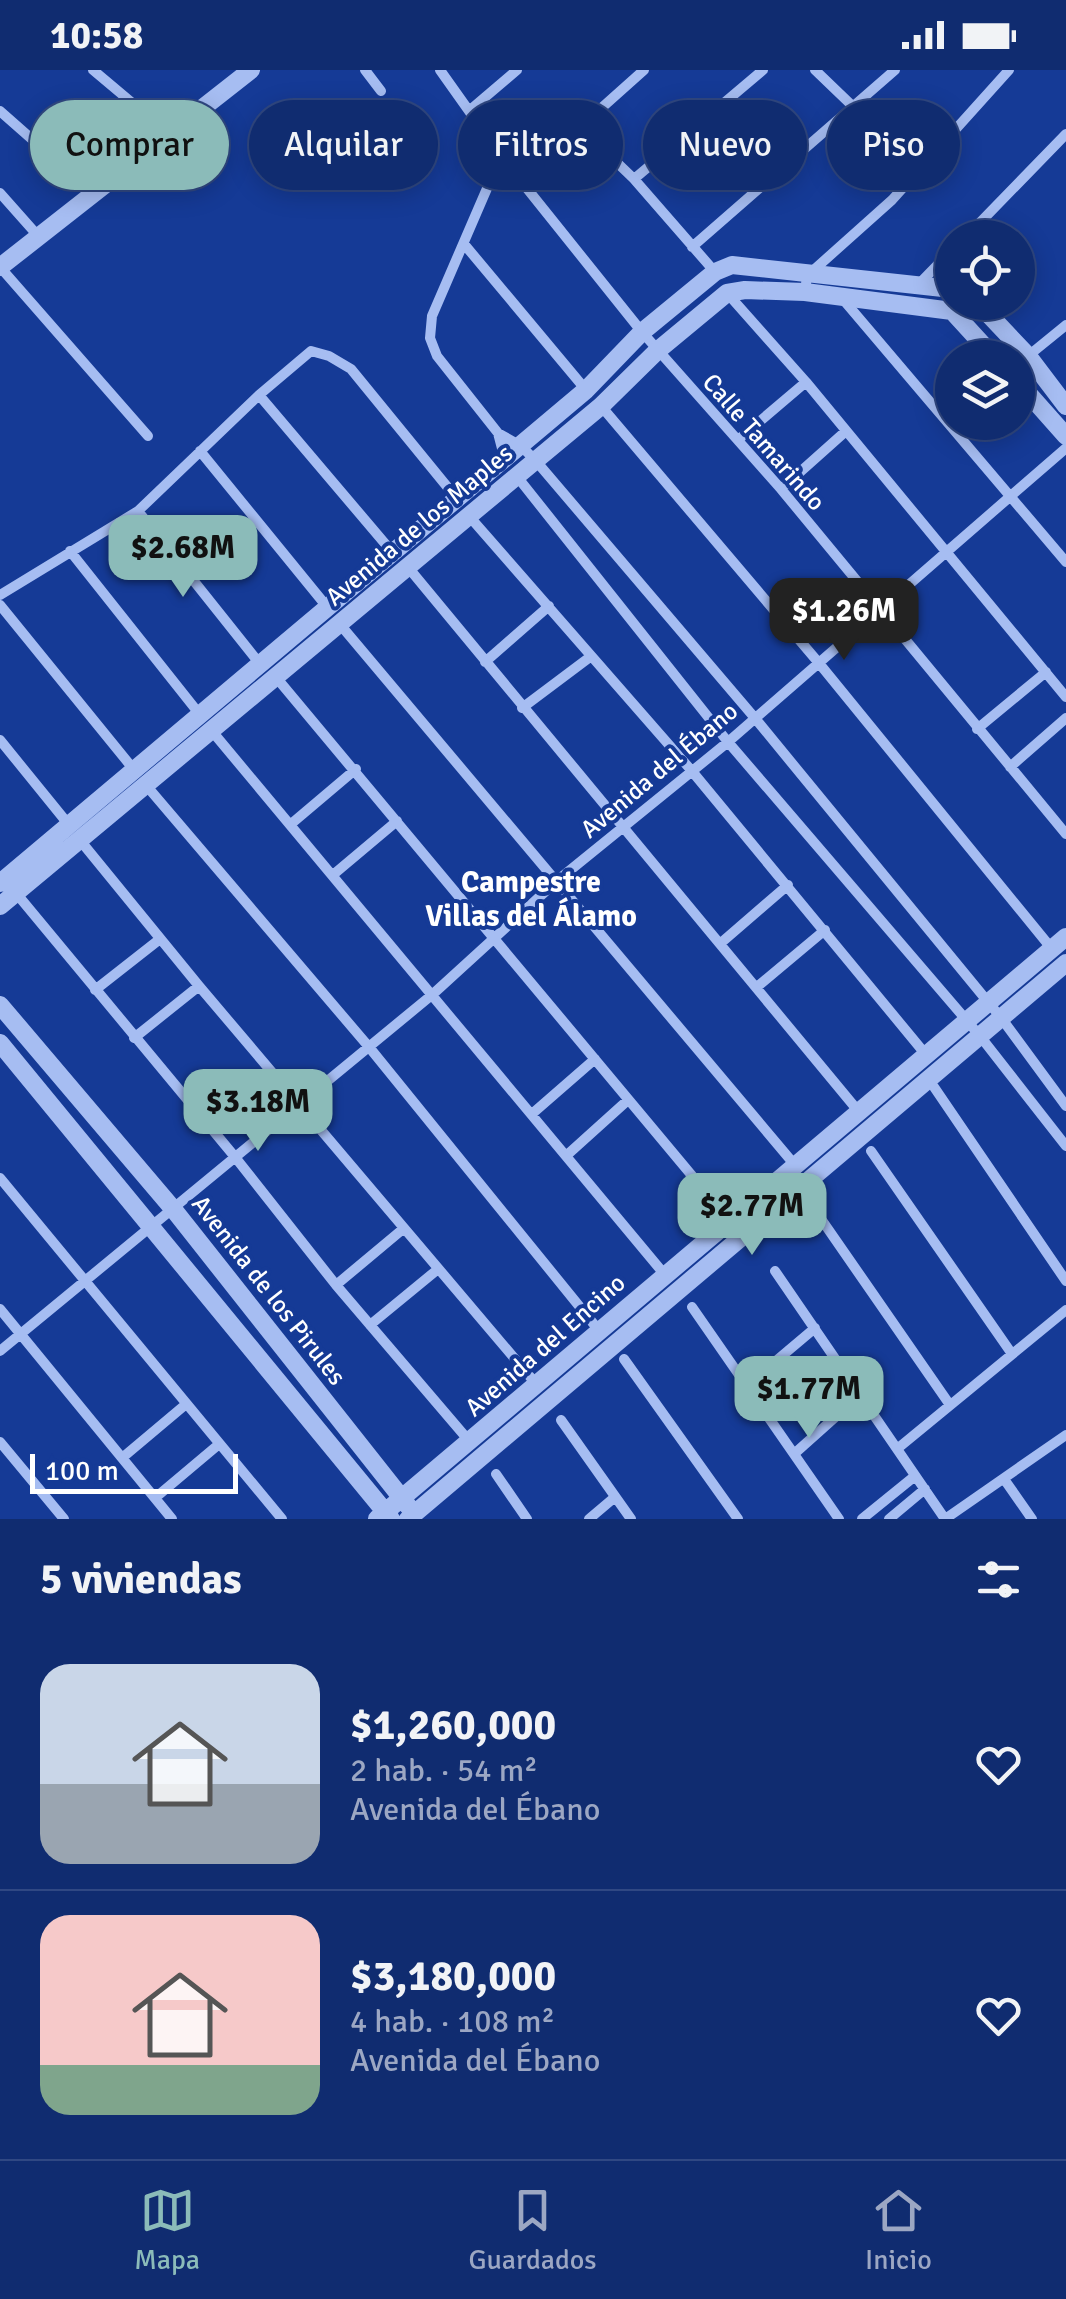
<!DOCTYPE html>
<html lang="es">
<head>
<meta charset="utf-8">
<style>
  :root { --surface:#102c70; --page:#1e3878; --text:#f1f3f6; --muted:#9ca7c3; --line:#304883; --accent:#8bbbb9 }
  body { margin:0; font-family:Signika,sans-serif; background:var(--page); color:var(--text); height:100vh; display:flex; flex-direction:column; font-size:38px; white-space:nowrap }
  * { box-sizing:border-box; margin:0 }
  p { font-size:32px; color:var(--muted) }
  .icon { flex:none; width:55px; height:55px; fill:none; stroke:currentColor; stroke-width:2; stroke-linecap:round; stroke-linejoin:round }
  .map { position:relative; height:1449px; overflow:hidden }
  .sheet { display:flex; flex-direction:column; background:var(--surface); flex:1 }
  .sheet>* { flex:none }
  .hud { position:absolute; left:30px; top:30px; width:1008px; height:90px; display:flex; gap:20px }
  .controls { position:absolute; left:935px; top:150px; display:grid; gap:20px }
  .controls a { display:grid; place-items:center; width:100px; height:100px; border-radius:50%; background:var(--surface); box-shadow:0 5px 25px #0003,0 0 0 2px var(--line); font-size:50px }
  .scale { position:absolute; left:30px; bottom:25px; width:208px; box-sizing:border-box; padding-left:10px; border:5px solid #fff; border-top:0; font-size:28px; line-height:35px; white-space:nowrap; color:#fff; -webkit-text-stroke:8px #153a96; paint-order:stroke }
  .price { position:absolute; translate:-50% -85px; padding:0 22px; border-radius:20px; background:var(--accent); color:#111; font-size:32px; line-height:65px; filter:drop-shadow(0 2px 5px #0008) }
  .price::after { content:''; position:absolute; left:50%; top:60px; width:30px; height:22px; margin-left:-15px; background:inherit; clip-path:polygon(0 0,100% 0,50% 100%) }
  .price.active { background:#222; color:#fff }
  ul { padding:0; list-style:none }
  li { display:flex; align-items:center; gap:30px; height:250px; padding:0 40px }
  li+li { border-top:2px solid var(--line) }
  li span { display:grid; place-items:center; flex:none; width:280px; height:200px; border-radius:30px; color:#555 }
  li>.icon { margin-inline-start:auto }
  span .icon { width:120px; height:120px; fill:#fffc; stroke-width:1 }
  li b { font-size:42px }
  h2 { display:flex; justify-content:space-between; align-items:center; height:120px; padding:0 40px; font-size:42px }
  .pill { padding:0 35px; border-radius:45px; background:var(--surface); box-shadow:0 5px 25px #0003,0 0 0 2px var(--line); font-size:35px; line-height:90px }
  .pill.active { background:var(--accent); color:#111 }
  .status { display:flex; justify-content:space-between; align-items:center; height:70px; padding:0 50px; background:var(--surface); direction:ltr }
  .status svg { height:28px; fill:currentColor }
  .tab-bar { display:flex; justify-content:space-around; align-items:center; height:140px; border-top:2px solid var(--line); background:var(--surface); font-size:28px; color:var(--muted) }
  .tab-bar a { display:grid; justify-items:center; gap:5px }
  .tab-bar .active { color:var(--accent) }
  .map>svg:first-child { display:block }
</style>
</head>
<body>
<div class="status"><b>10:58</b><svg viewBox="0 0 49 12"><path d="M0 12V9h3v3zM5 12V6h3v6zM10 12V3h3v9zM15 12V0h3v12zM26 1h20v11H26zM47 4h2v5h-2z"/></svg></div>
<div class="map">
<svg width="1066" height="1449" viewBox="0 0 1066 1449">
  <rect width="100%" height="100%" fill="#153a96"/>
  <g fill="none" stroke-linecap="round" stroke-linejoin="round">
    <path stroke="#a6bdf2" stroke-width="10" d="M93,0l75,63
      M365,0l16,21
      M440,0l61,86 141,176 139,157 285,345
      M815,0l103,99
      M470,40l47,-40
      M0,41l93,82
      M580,57l54,52 81,93
      M501,86l-69,160 -2,22 7,18 61,77 7,27
      M522,109l122,-109
      M634,109l129,-109
      M0,123l39,44
      M965,168l101,-104
      M464,174l122,146
      M692,177l203,-177
      M0,197l148,169
      M918,215l34,-35
      M805,222l2,-16 85,-76 117,-130
      M727,223l79,89 260,315
      M841,227l225,265
      M1028,286l38,-31
      M259,325l134,158
      M601,336l217,256 234,287
      M498,363l23,13 15,15 218,256 248,302 64,87
      M739,369l67,-57
      M200,381l128,157
      M515,404l213,268 252,294 86,110
      M781,419l65,-58
      M138,441l122,153
      M469,446l222,254 236,286
      M70,481l131,165
      M407,496l452,546
      M0,525l138,-84 121,-116 52,-44 18,5 22,13 107,131
      M0,535l135,166
      M338,552l456,542
      M485,592l64,-56
      M275,606l454,544
      M522,638l68,-51
      M977,659l69,-57
      M211,660l454,545
      M0,670l69,85
      M1010,697l56,-49
      M145,714l224,263 232,286
      M291,754l65,-55
      M79,769l120,147 338,399
      M334,804l63,-53
      M16,823l219,264 101,128 134,157
      M722,872l66,-57
      M758,916l67,-56
      M95,920l65,-51
      M134,968l65,-52
      M934,1017l132,194
      M533,1043l62,-54
      M871,1081l141,203
      M567,1085l61,-55
      M0,1108l282,341
      M810,1133l140,202
      M775,1201l170,248
      M336,1215l67,-56
      M692,1237l147,212
      M0,1239l172,210
      M370,1255l67,-55
      M0,1281l433,-357 125,-114 170,-138 338,-294
      M624,1289l114,160
      M745,1317l70,-59
      M561,1350l70,99
      M0,1372l64,77
      M897,1379l169,-139
      M794,1384l66,-59
      M122,1388l63,-53
      M496,1404l31,45
      M1004,1409l28,40
      M155,1428l63,-53
      M589,1449l26,-22
      M862,1449l53,-43
      M889,1449l36,-30
      M945,1449l121,-84"/>
    <path stroke="#a6bdf2" stroke-width="18" d="M0,197l251,-197
      M977,232l51,54 38,50
      M1018,312l48,54
      M0,813l586,-493 56,-58 73,-60 17,-7 220,24
      M0,836l601,-500 56,-55 70,-58 18,-3 60,2 147,19 43,47
      M0,935l174,205 234,296
      M0,973l391,476
      M377,1449l689,-582
      M408,1449l658,-556"/>
  </g>
  <g text-anchor="middle" dominant-baseline="central" stroke-width="8" stroke-linejoin="round" paint-order="stroke">
    <g font-size="25" fill="#fff" stroke="#153a96">
      <text transform="translate(764 372) rotate(49)">Calle Tamarindo</text>
      <text transform="translate(419 455) rotate(-40)">Avenida de los Maples</text>
      <text transform="translate(659 700) rotate(-40)">Avenida del Ébano</text>
      <text transform="translate(269 1220) rotate(52)">Avenida de los Pirules</text>
      <text transform="translate(545 1275) rotate(-41)">Avenida del Encino</text>
    </g>
    <g font-size="30" font-weight="bold" fill="#fff" stroke="#153a96">
      <text x="531" y="812">Campestre<tspan x="531" dy="34">Villas del Álamo</tspan></text>
    </g>
  </g>
</svg>
<div class="controls">
<a><svg class="icon" aria-label="locate" viewBox="0 0 24 24"><circle cx="12" cy="12" r="6"/><path d="M12 2v4M12 18v4M2 12h4M18 12h4"/></svg></a>
<a><svg class="icon" aria-label="layers" viewBox="0 0 24 24"><path d="M12 4l9 5-9 5-9-5zM3 14l9 5 9-5"/></svg></a>
</div>
<div class="scale">100 m</div>
<b class="price" style="left:183px;top:530px">$2.68M</b>
<b class="price active" style="left:844px;top:593px">$1.26M</b>
<b class="price" style="left:258px;top:1084px">$3.18M</b>
<b class="price" style="left:752px;top:1188px">$2.77M</b>
<b class="price" style="left:809px;top:1371px">$1.77M</b>
<div class="hud">
<a class="pill active">Comprar</a>
<a class="pill">Alquilar</a>
<a class="pill">Filtros</a>
<a class="pill">Nuevo</a>
<a class="pill">Piso</a>
</div>
</div>
<section class="sheet">
<h2>5 viviendas<svg class="icon" aria-label="filters" viewBox="0 0 24 24"><path d="M4 7h16M4 17h16"/><circle cx="9" cy="7" r="2"/><circle cx="15" cy="17" r="2"/></svg></h2>
<ul>
<li><span style="background:linear-gradient(#c9d6e8 60%,#9aa5b1 0)"><svg class="icon" aria-label="home" viewBox="0 0 24 24"><path d="M3 11l9-7 9 7M6 9v11h12V9"/></svg></span><div><b>$1,260,000</b><p>2 hab. · 54 m²</p><p>Avenida del Ébano</p></div><svg class="icon" aria-label="heart" viewBox="0 0 24 24"><path d="M12 20l-8-8c-3-5 5-10 8-4 3-6 11-1 8 4z"/></svg></li>
<li><span style="background:linear-gradient(#f6c9c9 75%,#7fa58c 0)"><svg class="icon" aria-label="home" viewBox="0 0 24 24"><path d="M3 11l9-7 9 7M6 9v11h12V9"/></svg></span><div><b>$3,180,000</b><p>4 hab. · 108 m²</p><p>Avenida del Ébano</p></div><svg class="icon" aria-label="heart" viewBox="0 0 24 24"><path d="M12 20l-8-8c-3-5 5-10 8-4 3-6 11-1 8 4z"/></svg></li>
</ul>
</section>
<nav class="tab-bar">
<a class="active"><svg class="icon" aria-label="map" viewBox="0 0 24 24"><path d="M3 6l6-2 6 2 6-2v14l-6 2-6-2-6 2zM9 4v14M15 6v14"/></svg>Mapa</a>
<a><svg class="icon" aria-label="saved" viewBox="0 0 24 24"><path d="M7 4h10v16l-5-4-5 4z"/></svg>Guardados</a>
<a><svg class="icon" aria-label="home" viewBox="0 0 24 24"><path d="M3 11l9-7 9 7M6 9v11h12V9"/></svg>Inicio</a>
</nav>
</body>
</html>
